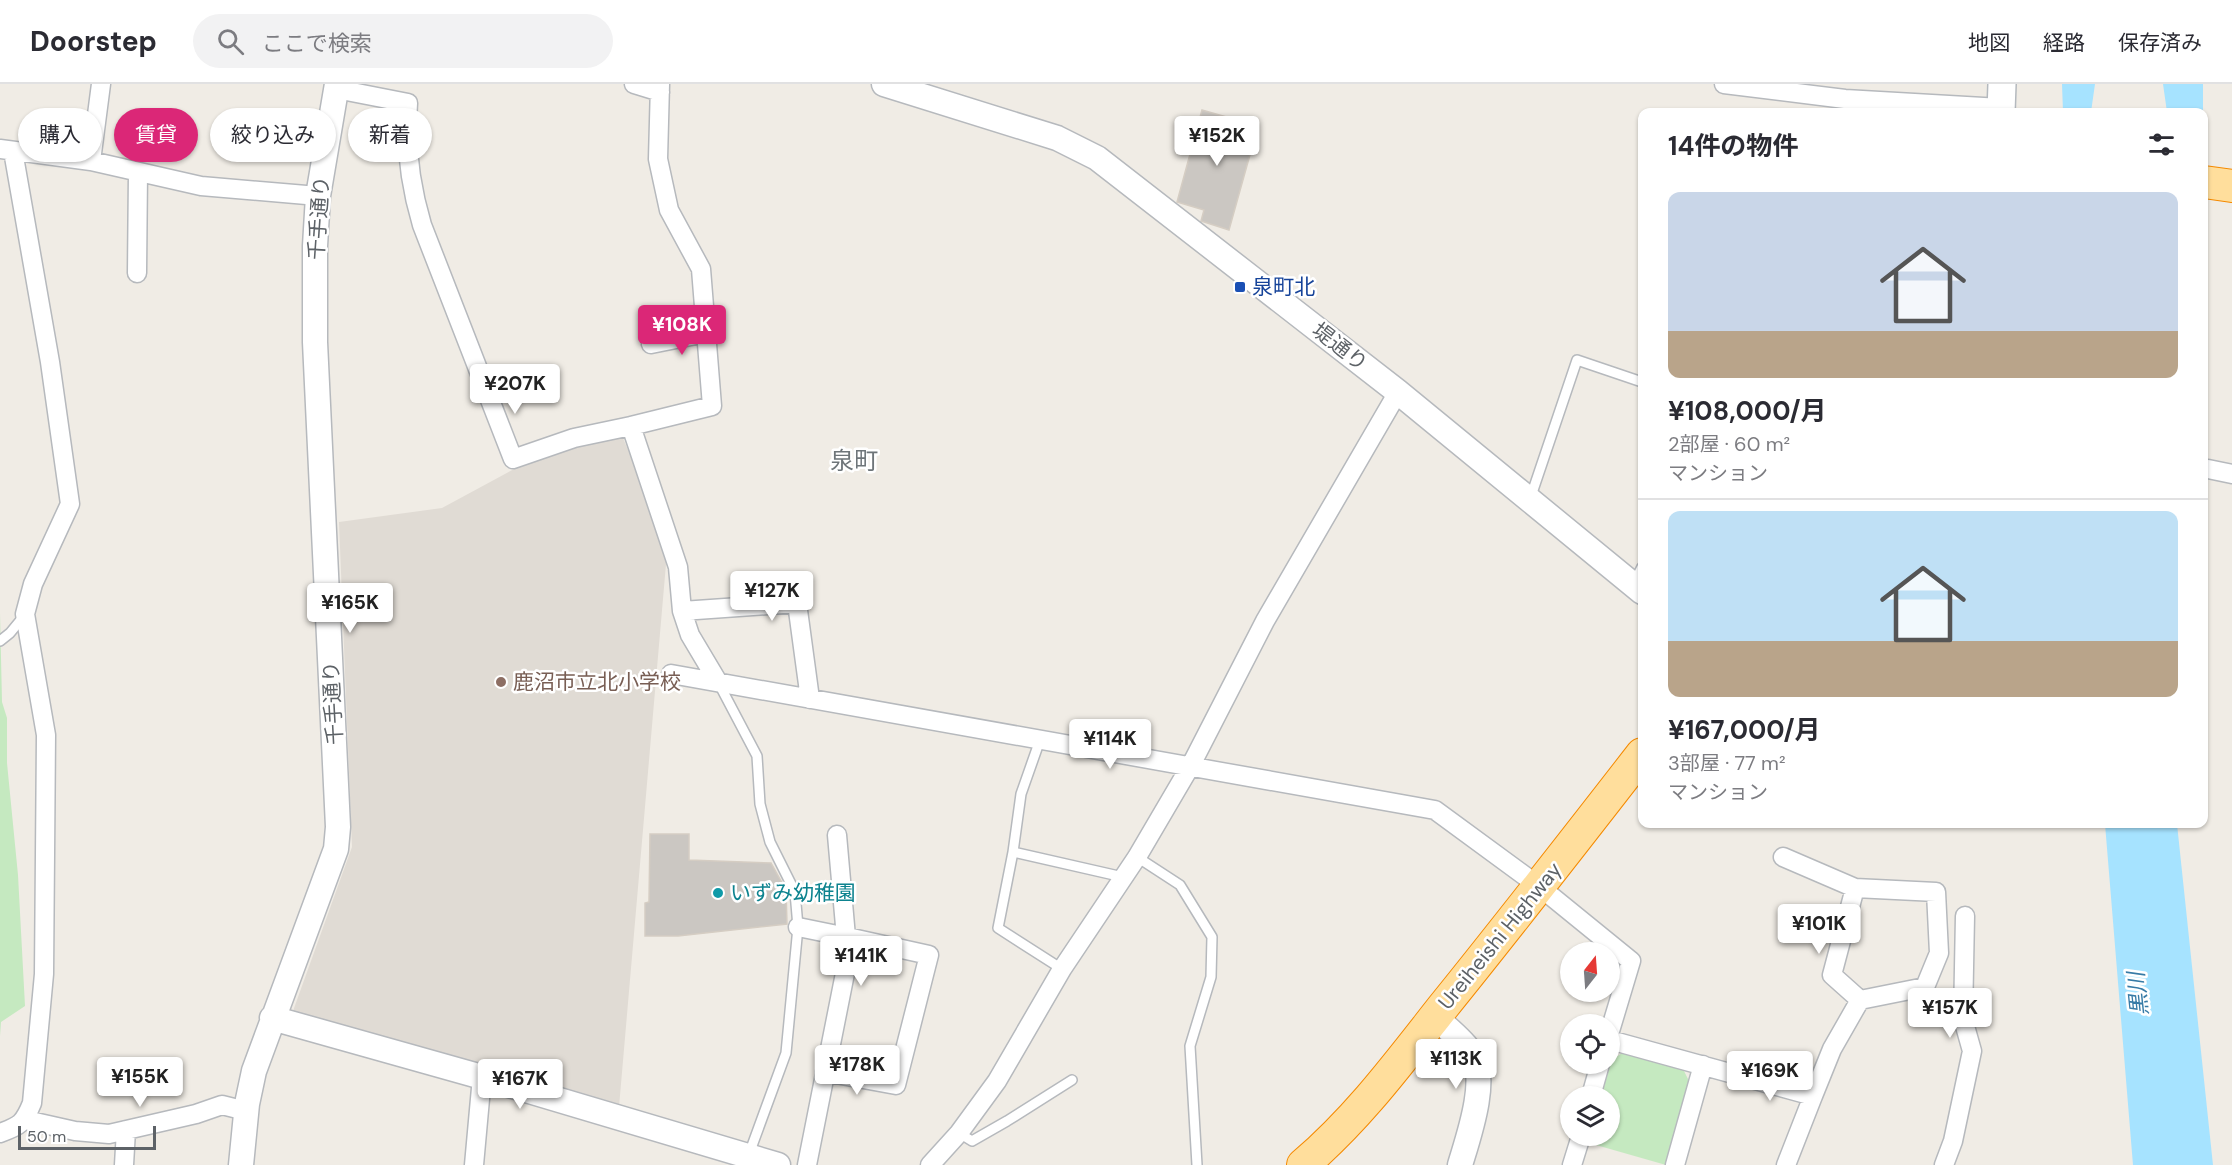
<!DOCTYPE html>
<html lang="ja">
<head>
<meta charset="utf-8">
<style>
  :root { --surface:#fff; --page:#f2f2f3; --text:#2b2b33; --muted:#7c7c81; --line:#e1e1e2; --accent:#db2777 }
  body { margin:0; font-family:"DM Sans","Noto Sans JP",sans-serif; background:var(--page); color:var(--text); height:100vh; display:flex; flex-direction:column; font-size:22px; white-space:nowrap }
  * { box-sizing:border-box; margin:0 }
  p { font-size:20px; color:var(--muted) }
  .icon { flex:none; width:33px; height:33px; fill:none; stroke:currentColor; stroke-width:2; stroke-linecap:round; stroke-linejoin:round }
  .map { position:relative; flex:1; overflow:hidden }
  .side { position:absolute; left:1638px; top:24px; width:570px; height:720px; display:flex; flex-direction:column; background:var(--surface); border-radius:12px; box-shadow:0 2px 4px #0004 }
  .side>* { flex:none }
  .top-card { position:absolute; left:18px; top:24px; width:570px; height:54px; display:flex; gap:12px }
  .needle { width:39px; rotate:17deg }
  .tools { position:absolute; left:1560px; top:858px; display:grid; gap:12px }
  .tools a { display:grid; place-items:center; width:60px; height:60px; border-radius:50%; background:var(--surface); box-shadow:0 2px 4px #0004; font-size:30px }
  .scale { position:absolute; left:18px; bottom:15px; width:138px; box-sizing:border-box; padding-left:6px; border:3px solid #5d6267; border-top:0; font-size:16px; line-height:21px; white-space:nowrap; color:#5d6267; -webkit-text-stroke:4px #fff; paint-order:stroke }
  .price { position:absolute; translate:-50% -51px; padding:0 14px; border-radius:6px; background:#fff; color:#222; font-size:20px; line-height:39px; filter:drop-shadow(0 2px 3px #0008) }
  .price::after { content:''; position:absolute; left:50%; top:36px; width:18px; height:14px; margin-left:-9px; background:inherit; clip-path:polygon(0 0,100% 0,50% 100%) }
  .price.selected { background:var(--accent); color:#fff }
  ul { padding:0; list-style:none }
  li { display:grid; align-content:center; gap:12px; height:318px; padding:0 30px }
  li+li { border-top:2px solid var(--line) }
  li span { display:grid; place-items:center; height:186px; border-radius:12px; color:#555 }
  li>.icon { margin-inline-start:auto }
  span .icon { width:108px; height:108px; fill:#fffc; stroke-width:1 }
  li b { font-size:26px }
  h2 { display:flex; justify-content:space-between; align-items:center; height:72px; padding:0 30px; font-size:26px }
  .pill { padding:0 21px; border-radius:27px; background:var(--surface); box-shadow:0 2px 4px #0004; font-size:21px; line-height:54px }
  .pill.selected { background:var(--accent); color:#fff }
  header { display:flex; align-items:center; gap:36px; box-sizing:border-box; height:84px; padding:0 30px; background:var(--surface); border-bottom:2px solid var(--line) }
  header strong { font-size:28px }
  nav { display:flex; gap:33px; margin-inline-start:auto; font-size:21px }
  .search { width:420px; height:54px; background:var(--page); display:flex; align-items:center; gap:15px; box-sizing:border-box; padding:0 21px; border-radius:33px; color:var(--muted); font-size:22px }
  .map>svg:first-child { display:block }
</style>
</head>
<body>
<header>
<strong>Doorstep</strong>
<div class="search"><svg class="icon" aria-label="search" viewBox="0 0 24 24"><circle cx="10" cy="10" r="6"/><path d="M15 15l6 6"/></svg>ここで検索</div>
<nav><a>地図</a><a>経路</a><a>保存済み</a></nav>
</header>
<div class="map">
<svg width="2232" height="1081" viewBox="0 0 2232 1081">
  <rect width="100%" height="100%" fill="#f0ece5"/>
  <path fill="#e0dbd4" d="M622,352l46,105 -49,566 -326,-96 59,-164 -13,-325 103,-14 113,-61z"/>
  <path fill="#c5e9c0" d="M0,529l2,89 5,16v45l11,112 7,131 -24,16 -1,14z
    M1624,968l59,17 6,12 -23,84 -77,-22 2,-7h19v-40h-9l10,-36z"/>
  <path fill="#a6e3ff" d="M2062,0h33l-4,28h-28z
    M2163,0h40v28h-36z
    M2105,740h72l36,341h-80z"/>
  <path fill="#cbc7c2" stroke="#d5cdc3" stroke-width="1.5" d="M1202,26l56,16 -29,104 -28,-9 3,-11 -27,-8z
    M650,750h39v26l82,3 15,27 1,34 -109,12h-33v-33l4,-1z"/>
  <g fill="none" stroke-linecap="round" stroke-linejoin="round">
    <defs>
      <path id="service" d="M1530,415l47,-139 65,22
        M1634,499l8,-16
        M0,557l10,-8 14,-17
        M718,598l39,74 3,48 10,38 25,50 3,35 -12,126 -37,101
        M1013,768l8,-58 19,-54
        M1137,773l43,28 32,52 -1,40 -21,69 7,119
        M1062,885l-64,-41 15,-76 110,25
        M959,1049l13,8 35,-20 65,-41"/>
      <path id="minor" d="M634,0l26,8
        M1724,0l121,15 156,9
        M336,5l72,14c-3,42 2,82 14,122l91,234 61,-21 57,-12 47,141 4,44 8,24 28,47
        M0,65l91,12 110,25 117,10
        M91,77l10,-77
        M137,189l1,-101
        M651,260l55,-11
        M631,342l81,-20 -11,-137 -32,-59 -11,-51 2,-75
        M2208,385l24,5
        M682,527l115,-8 13,96
        M671,590l764,136 105,77 91,74 -21,70
        M837,751l9,102
        M1783,773l72,31 81,4 3,61 -14,34 -65,13 -28,49 -19,47
        M1855,804l-23,87 28,25
        M798,843l54,11
        M1610,956l203,56 -27,69
        M1591,1012l9,-32
        M26,1036l49,11 34,3 87,-20 26,-9 24,6
        M0,1049c20,-7 24,-10 32,-30l12,-129 2,-239 -21,-121 8,-30 37,-80 -20,-142 -37,-211
        M124,1081l2,-35
        M474,1081l8,-88
        M807,1081l45,-227 77,17 -33,130 -71,-13
        M930,1081l29,-32 38,-52 65,-112 75,-112 54,-92 74,-144 133,-229
        M1572,1081l9,-29
        M1675,1081l28,-100
        M1944,1081l9,-24 19,-90 -9,-32 2,-103"/>
      <path id="tertiary" d="M884,0l173,54 40,20 301,234 244,200
        M1435,933c13,12 28,23 37,37 17,25 -4,84 -12,111
        M272,934l210,59 296,88
        M241,1081l6,-61 7,-33 82,-222 2,-22 -23,-485v-96l3,-50 19,-112"/>
      <path id="secondary" d="M2001,28l1,-28"/>
      <path id="trunk" d="M2204,98l28,4
        M1303,1081c54,-46 95,-101 139,-157 68,-84 134,-169 200,-254"/>
    </defs>
    <use href="#service" stroke="#b6b9bd" stroke-width="12"/>
    <use href="#minor" stroke="#b6b9bd" stroke-width="21"/>
    <use href="#tertiary" stroke="#b6b9bd" stroke-width="27"/>
    <use href="#secondary" stroke="#b4b9be" stroke-width="30"/>
    <use href="#trunk" stroke="#f58a00" stroke-width="34"/>
    <use href="#service" stroke="#fff" stroke-width="9"/>
    <use href="#minor" stroke="#fff" stroke-width="18"/>
    <use href="#tertiary" stroke="#fff" stroke-width="24"/>
    <use href="#secondary" stroke="#fff" stroke-width="27"/>
    <use href="#trunk" stroke="#ffde9c" stroke-width="32"/>
  </g>
  <rect fill="#1a4fb4" stroke="#fff" stroke-width="2" x="1234" y="197" width="12" height="12" rx="3"/>
  <circle fill="#8d6e63" stroke="#fff" stroke-width="2" cx="501" cy="598" r="6"/>
  <circle fill="#0f9aa8" stroke="#fff" stroke-width="2" cx="718" cy="809" r="6"/>
  <g text-anchor="middle" dominant-baseline="central" stroke-width="5" stroke-linejoin="round" paint-order="stroke">
    <g font-size="21" fill="#5d6267" stroke="#fff">
      <text transform="translate(319 134) rotate(-86)">千手通り</text>
      <text transform="translate(1340 263) rotate(38)">堤通り</text>
      <text transform="translate(333 619) rotate(-93)">千手通り</text>
      <text transform="translate(1500 852) rotate(-51)">Ureiheishi Highway</text>
    </g>
    <g font-size="21" fill="#164399" stroke="#fff" text-anchor="start">
      <text x="1252" y="203">泉町北</text>
    </g>
    <g font-size="21" fill="#785e54" stroke="#fff" text-anchor="start">
      <text x="513" y="598">鹿沼市立北小学校</text>
    </g>
    <g font-size="21" fill="#0d838f" stroke="#fff" text-anchor="start">
      <text x="730" y="809">いずみ幼稚園</text>
    </g>
    <g font-size="22" font-style="italic" fill="#377ba6" stroke="#fff">
      <text transform="translate(2138 910) rotate(-96)">黒川</text>
    </g>
    <g font-size="24" fill="#6e7579" stroke="#fff">
      <text x="854" y="376">泉町</text>
    </g>
  </g>
</svg>
<div class="tools">
<a><svg class="needle" viewBox="-14 -14 28 28"><path d="M0-13l5 13h-10z" fill="#e53935"/><path d="M0 13l5-13h-10z" fill="#7c7c81"/></svg></a>
<a><svg class="icon" aria-label="locate" viewBox="0 0 24 24"><circle cx="12" cy="12" r="6"/><path d="M12 2v4M12 18v4M2 12h4M18 12h4"/></svg></a>
<a><svg class="icon" aria-label="layers" viewBox="0 0 24 24"><path d="M12 4l9 5-9 5-9-5zM3 14l9 5 9-5"/></svg></a>
</div>
<div class="scale">50 m</div>
<b class="price" style="left:1217px;top:83px">¥152K</b>
<b class="price selected" style="left:682px;top:272px">¥108K</b>
<b class="price" style="left:515px;top:331px">¥207K</b>
<b class="price" style="left:772px;top:538px">¥127K</b>
<b class="price" style="left:350px;top:550px">¥165K</b>
<b class="price" style="left:1110px;top:686px">¥114K</b>
<b class="price" style="left:1819px;top:871px">¥101K</b>
<b class="price" style="left:861px;top:903px">¥141K</b>
<b class="price" style="left:1950px;top:955px">¥157K</b>
<b class="price" style="left:1456px;top:1006px">¥113K</b>
<b class="price" style="left:857px;top:1012px">¥178K</b>
<b class="price" style="left:1770px;top:1018px">¥169K</b>
<b class="price" style="left:140px;top:1024px">¥155K</b>
<b class="price" style="left:520px;top:1026px">¥167K</b>
<div class="top-card">
<a class="pill">購入</a>
<a class="pill selected">賃貸</a>
<a class="pill">絞り込み</a>
<a class="pill">新着</a>
</div>
<section class="side">
<h2>14件の物件<svg class="icon" aria-label="filters" viewBox="0 0 24 24"><path d="M4 7h16M4 17h16"/><circle cx="9" cy="7" r="2"/><circle cx="15" cy="17" r="2"/></svg></h2>
<ul>
<li><span style="background:linear-gradient(#c9d6e8 75%,#b9a48a 0)"><svg class="icon" aria-label="home" viewBox="0 0 24 24"><path d="M3 11l9-7 9 7M6 9v11h12V9"/></svg></span><div><b>¥108,000/月</b><p>2部屋 · 60 m²</p><p>マンション</p></div></li>
<li><span style="background:linear-gradient(#bfe0f5 70%,#b9a48a 0)"><svg class="icon" aria-label="home" viewBox="0 0 24 24"><path d="M3 11l9-7 9 7M6 9v11h12V9"/></svg></span><div><b>¥167,000/月</b><p>3部屋 · 77 m²</p><p>マンション</p></div></li>
</ul>
</section>
</div>
</body>
</html>
